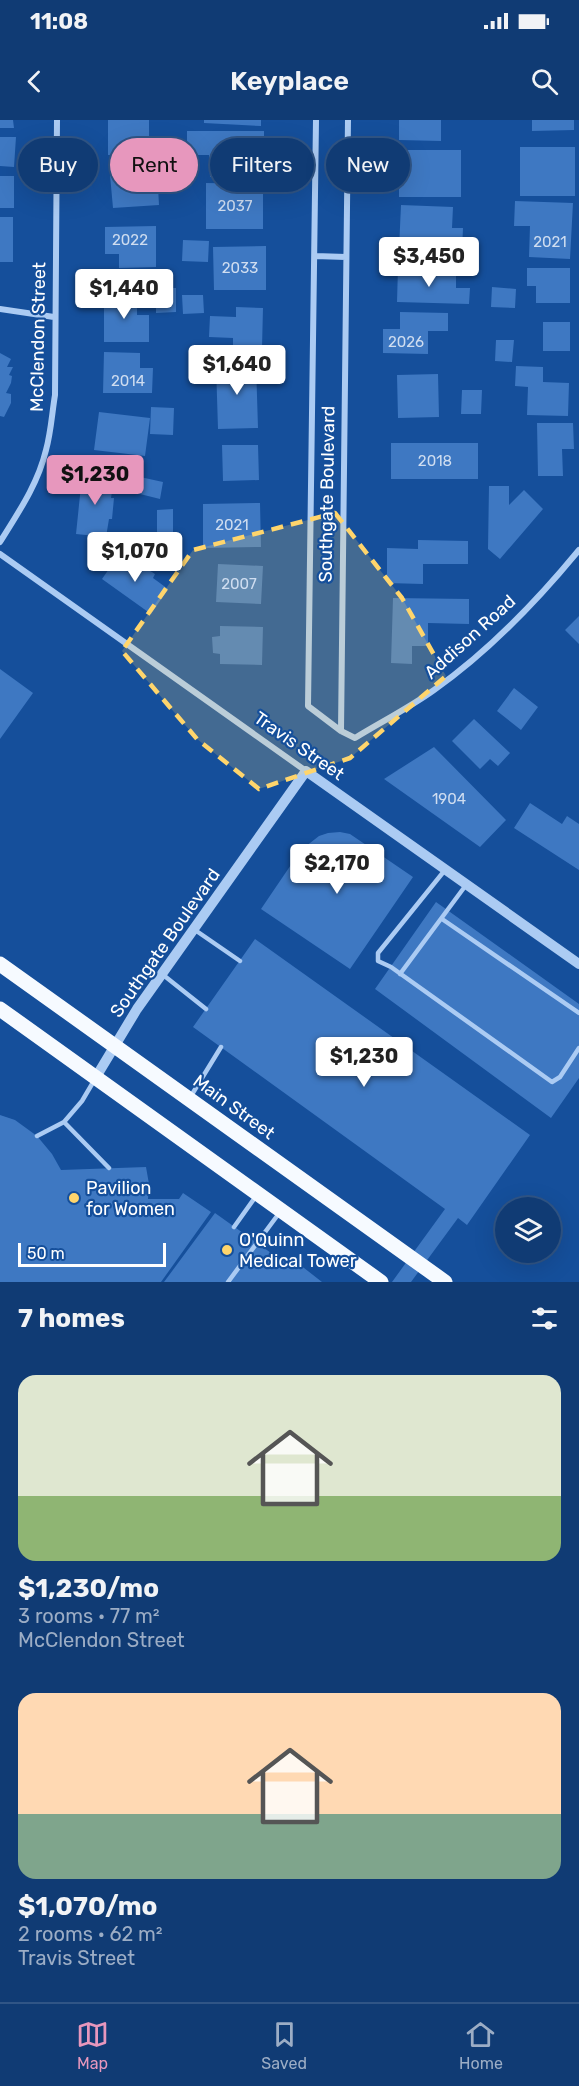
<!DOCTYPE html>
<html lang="en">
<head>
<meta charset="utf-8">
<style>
  :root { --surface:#103b74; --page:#194279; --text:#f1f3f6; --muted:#9cadc5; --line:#305586; --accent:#e797bd }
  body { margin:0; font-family:Rubik,sans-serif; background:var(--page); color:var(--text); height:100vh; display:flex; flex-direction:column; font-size:22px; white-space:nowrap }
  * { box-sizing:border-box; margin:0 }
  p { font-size:20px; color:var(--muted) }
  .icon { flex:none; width:33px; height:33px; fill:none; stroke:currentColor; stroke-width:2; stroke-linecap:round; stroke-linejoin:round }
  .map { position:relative; height:1162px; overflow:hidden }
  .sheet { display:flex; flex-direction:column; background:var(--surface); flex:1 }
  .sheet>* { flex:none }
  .banner { position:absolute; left:18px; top:18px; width:543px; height:54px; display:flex; gap:12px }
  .fabs { position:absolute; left:495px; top:1077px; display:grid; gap:12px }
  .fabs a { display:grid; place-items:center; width:66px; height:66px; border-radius:50%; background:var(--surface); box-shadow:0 6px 24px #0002,0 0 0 2px var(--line); font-size:30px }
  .scale { position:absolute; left:18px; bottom:15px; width:148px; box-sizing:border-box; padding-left:6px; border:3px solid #fff; border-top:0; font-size:16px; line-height:21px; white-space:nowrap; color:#fff; -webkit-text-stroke:4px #154f9b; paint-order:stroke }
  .price { position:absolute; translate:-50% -51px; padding:0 14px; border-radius:6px; background:#fff; color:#222; font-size:20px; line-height:39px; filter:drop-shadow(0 2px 3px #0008) }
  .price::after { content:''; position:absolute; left:50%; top:36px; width:18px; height:14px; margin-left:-9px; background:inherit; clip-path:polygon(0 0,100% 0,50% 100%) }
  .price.current { background:var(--accent); color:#111 }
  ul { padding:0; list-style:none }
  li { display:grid; align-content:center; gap:12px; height:318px; padding:0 18px }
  li span { display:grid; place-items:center; height:186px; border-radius:18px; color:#555 }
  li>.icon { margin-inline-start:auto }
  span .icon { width:108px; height:108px; fill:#fffc; stroke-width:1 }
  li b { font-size:26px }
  h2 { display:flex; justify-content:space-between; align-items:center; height:72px; padding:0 18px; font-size:26px }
  .chip { padding:0 21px; border-radius:27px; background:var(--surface); box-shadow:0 6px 24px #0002,0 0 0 2px var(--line); font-size:21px; line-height:54px }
  .chip.current { background:var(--accent); color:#111 }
  .status { display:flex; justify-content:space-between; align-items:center; height:42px; padding:0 30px; background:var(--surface); direction:ltr }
  .status svg { height:16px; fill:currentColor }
  header { display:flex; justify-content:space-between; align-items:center; height:78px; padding:0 18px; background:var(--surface); font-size:27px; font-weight:600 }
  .tab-bar { display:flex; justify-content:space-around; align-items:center; height:84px; border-top:2px solid var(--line); background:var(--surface); font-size:16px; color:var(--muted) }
  .tab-bar a { display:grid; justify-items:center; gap:3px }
  .tab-bar .current { color:var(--accent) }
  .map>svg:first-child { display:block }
</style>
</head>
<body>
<div class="status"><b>11:08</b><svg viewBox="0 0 49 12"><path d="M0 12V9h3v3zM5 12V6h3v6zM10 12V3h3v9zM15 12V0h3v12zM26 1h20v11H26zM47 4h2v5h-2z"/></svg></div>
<header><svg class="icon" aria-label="back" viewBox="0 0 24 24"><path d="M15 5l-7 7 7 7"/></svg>Keyplace<svg class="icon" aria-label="search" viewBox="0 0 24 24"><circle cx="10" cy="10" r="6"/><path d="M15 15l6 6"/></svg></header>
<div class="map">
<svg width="579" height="1162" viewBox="0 0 579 1162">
  <rect width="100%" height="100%" fill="#154f9b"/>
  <path fill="#3e78c2" d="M0,0h13l1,8h-14z
    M108,0h41v36l-41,-1z
    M204,0h57v6l-57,-3z
    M399,0h42v21l-42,-1z
    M532,0h42v10l-42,1z
    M187,11h77v46h-54l-1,-22h-22z
    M0,17h16l-2,30 -14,-1z
    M520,27h55v49h-55z
    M399,30h62v47h-62z
    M158,37l15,1v23l-16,-1z
    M150,53l1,15 7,-1 1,18 -46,3 -3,-33z
    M0,56h14v32h-14z
    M206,63l57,1v45h-57z
    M515,81l58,2 -3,56 -41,-2 1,-31h-16z
    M401,85l52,2 -1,21h11l-1,23 -63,-2z
    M0,97h13v45h-13z
    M156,106v41l-37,1v-14h-14v-27z
    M183,120l26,1 -1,21 -26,-1z
    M266,126v44h-52l-1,-43z
    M398,147h22v7l36,1v13h14l-1,16 -72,-2z
    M527,148h43v35h-34v-17h-9z
    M492,167l24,2 -1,19 -24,-1z
    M156,168h20v24l-20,1z
    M104,175h33v20h12v27h-45z
    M182,175h21l1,18 -21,1z
    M236,187l27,1 -1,40 -29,-2v-8l-24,-1 1,-21 26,1z
    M400,192l48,1v18h-20v23l-45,-1v-24h17z
    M543,202h27v29h-27z
    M496,220h18l-2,22 -17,-1z
    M104,232l36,1v15h13l-1,25h-49z
    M0,233l11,6 -4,8h6l-4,8 3,1 -1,7 -5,10 5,1v9l-7,14 -4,-1z
    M256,244l2,64 -40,1 -2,-64z
    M516,246l27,1v15l26,1 -1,33 -41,-1 1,-28 -13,-1z
    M438,254l1,43 -41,1 -1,-43z
    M462,270h20l-1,24h-20z
    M151,287l23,1 -1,27 -23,-1z
    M99,292l51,6 -5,38 -51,-6z
    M537,303h36l1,26h-12l1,27h-25z
    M391,323h87v36h-87z
    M222,325h36l1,35 -36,1z
    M131,355l32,7 -3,17 -32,-8z
    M82,356l32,3 -3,19h3l-2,21h-3l-3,18 -30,-3z
    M489,366h20v19l15,-15 19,19 -43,50 -12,-10z
    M260,383l1,44 -58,1v-44z
    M173,389v34h-16v-33z
    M418,420l50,1v23h-45v20l-36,-1v-35l31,1z
    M120,433l15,12 3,-2 17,11 -2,4 15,11 -17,25 -49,-35z
    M218,444l45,2 -2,38 -45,-2z
    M393,478l76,1v25l-41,-1v23h-16v18l-21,-1z
    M579,496v28l-14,-14z
    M220,506l43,1 -1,38 -42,-1v-10l-7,-1 -1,-16 8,-1z
    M0,549l33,24 -33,46z
    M514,568l24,19 -17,23 -24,-19z
    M474,599l36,34 -12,13 -8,-7 -10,10 -28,-28z
    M434,627l72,73 -26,27 -96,-68z
    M530,683l32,21 5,-8 12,8v46l-65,-42z
    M340,712l10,2 63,43 -63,92 -89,-60 40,-59 18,-14 9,-3z
    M436,782l143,102v74l-28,40 -176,-129z
    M255,819l275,196 -63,90 -9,-7 -47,64h-19l53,-73 -252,-182z
    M0,995l15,5 22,16 15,18 9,16 85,-3 3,17 -1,15h31l4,-6 28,19 -50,70h-161z
    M215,1093l63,45 12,-1 32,25h-158z"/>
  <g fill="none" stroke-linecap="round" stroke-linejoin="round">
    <path stroke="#abcbf3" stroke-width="4.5" d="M445,750l-67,83v8l13,6 161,115 8,-5 19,-29
      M442,799l137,94
      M195,810l45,31
      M162,854l44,35
      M400,854l66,-89
      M191,976l30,-49
      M64,1002l45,46
      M37,1016l27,-14 18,-21 13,-22
      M234,1107l22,-31
      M228,1162l52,-70"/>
    <path stroke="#abcbf3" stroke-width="6" d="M316,0l-8,586 33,25 14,7c26,-16 54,-30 79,-48 54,-38 103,-89 145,-140
      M315,136l31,1
      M0,189l54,8
      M0,422c18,-29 38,-58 46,-92 5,-18 6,-37 9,-55l2,-275
      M0,434l306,217
      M341,611l7,-611"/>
    <path stroke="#abcbf3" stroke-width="10" d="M96,957l41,-68 169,-238 273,193"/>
    <path stroke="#f6faff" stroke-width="15" d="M0,844l445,318
      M0,889l381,273"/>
  </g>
  <path fill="#ffd56c" fill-opacity="0.2" stroke="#ffd56c" stroke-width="4.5" stroke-dasharray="12 8" stroke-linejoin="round" d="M335,393l67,85 44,78 -96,82 -91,31 -62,-50 -75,-88 71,-101z"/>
  <g fill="#ffd56c" stroke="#154f9b" stroke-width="2">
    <circle cx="74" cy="1078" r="6"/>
    <circle cx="227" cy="1130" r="6"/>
  </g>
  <g text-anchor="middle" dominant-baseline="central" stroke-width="4.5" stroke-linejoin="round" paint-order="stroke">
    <g font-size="15" fill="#cfddf0">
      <text x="235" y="86">2037</text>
      <text x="130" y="120">2022</text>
      <text x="550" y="122">2021</text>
      <text x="240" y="148">2033</text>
      <text x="406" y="222">2026</text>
      <text x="128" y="261">2014</text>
      <text x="435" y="341">2018</text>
      <text x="232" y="405">2021</text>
      <text x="239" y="464">2007</text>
      <text x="449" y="679">1904</text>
    </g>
    <g font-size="18" fill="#fff" stroke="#154f9b">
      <text transform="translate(38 217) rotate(-89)">McClendon Street</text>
      <text transform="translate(327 374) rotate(-89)">Southgate Boulevard</text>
      <text transform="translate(470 517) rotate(-42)">Addison Road</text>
      <text transform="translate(299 626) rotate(35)">Travis Street</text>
      <text transform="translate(165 823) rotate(-55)">Southgate Boulevard</text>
      <text transform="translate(234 987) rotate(36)">Main Street</text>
    </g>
    <g font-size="18" fill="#fff" stroke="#154f9b" text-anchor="start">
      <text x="86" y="1068">Pavilion<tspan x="86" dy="21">for Women</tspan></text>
      <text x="239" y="1120">O'Quinn<tspan x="239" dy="21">Medical Tower</tspan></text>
    </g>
  </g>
</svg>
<div class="fabs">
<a><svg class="icon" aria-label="layers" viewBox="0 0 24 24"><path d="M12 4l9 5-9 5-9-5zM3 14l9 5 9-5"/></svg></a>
</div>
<div class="scale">50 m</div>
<b class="price" style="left:429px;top:168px">$3,450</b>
<b class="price" style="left:124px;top:200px">$1,440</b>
<b class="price" style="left:237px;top:276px">$1,640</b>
<b class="price current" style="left:95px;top:386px">$1,230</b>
<b class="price" style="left:135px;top:463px">$1,070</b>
<b class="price" style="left:337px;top:775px">$2,170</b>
<b class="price" style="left:364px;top:968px">$1,230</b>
<div class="banner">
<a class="chip">Buy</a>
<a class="chip current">Rent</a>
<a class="chip">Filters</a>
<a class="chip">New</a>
</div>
</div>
<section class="sheet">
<h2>7 homes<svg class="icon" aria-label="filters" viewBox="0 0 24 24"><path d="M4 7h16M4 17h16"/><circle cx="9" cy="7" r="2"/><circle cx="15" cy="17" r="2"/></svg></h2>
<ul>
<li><span style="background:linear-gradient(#dfe7d0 65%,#8fb573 0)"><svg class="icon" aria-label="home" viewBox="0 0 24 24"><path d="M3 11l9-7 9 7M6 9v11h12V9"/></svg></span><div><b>$1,230/mo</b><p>3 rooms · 77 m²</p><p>McClendon Street</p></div></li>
<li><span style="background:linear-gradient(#ffd9b3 65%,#7fa58c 0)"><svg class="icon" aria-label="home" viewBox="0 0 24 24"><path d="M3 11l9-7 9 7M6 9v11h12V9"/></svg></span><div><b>$1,070/mo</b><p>2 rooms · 62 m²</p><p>Travis Street</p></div></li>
</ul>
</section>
<nav class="tab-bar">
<a class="current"><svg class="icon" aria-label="map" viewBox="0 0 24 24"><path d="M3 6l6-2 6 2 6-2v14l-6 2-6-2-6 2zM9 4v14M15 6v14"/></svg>Map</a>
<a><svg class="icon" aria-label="saved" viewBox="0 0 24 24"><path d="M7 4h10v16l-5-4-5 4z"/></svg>Saved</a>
<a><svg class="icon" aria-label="home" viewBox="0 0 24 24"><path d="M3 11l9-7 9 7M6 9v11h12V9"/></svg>Home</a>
</nav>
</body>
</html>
